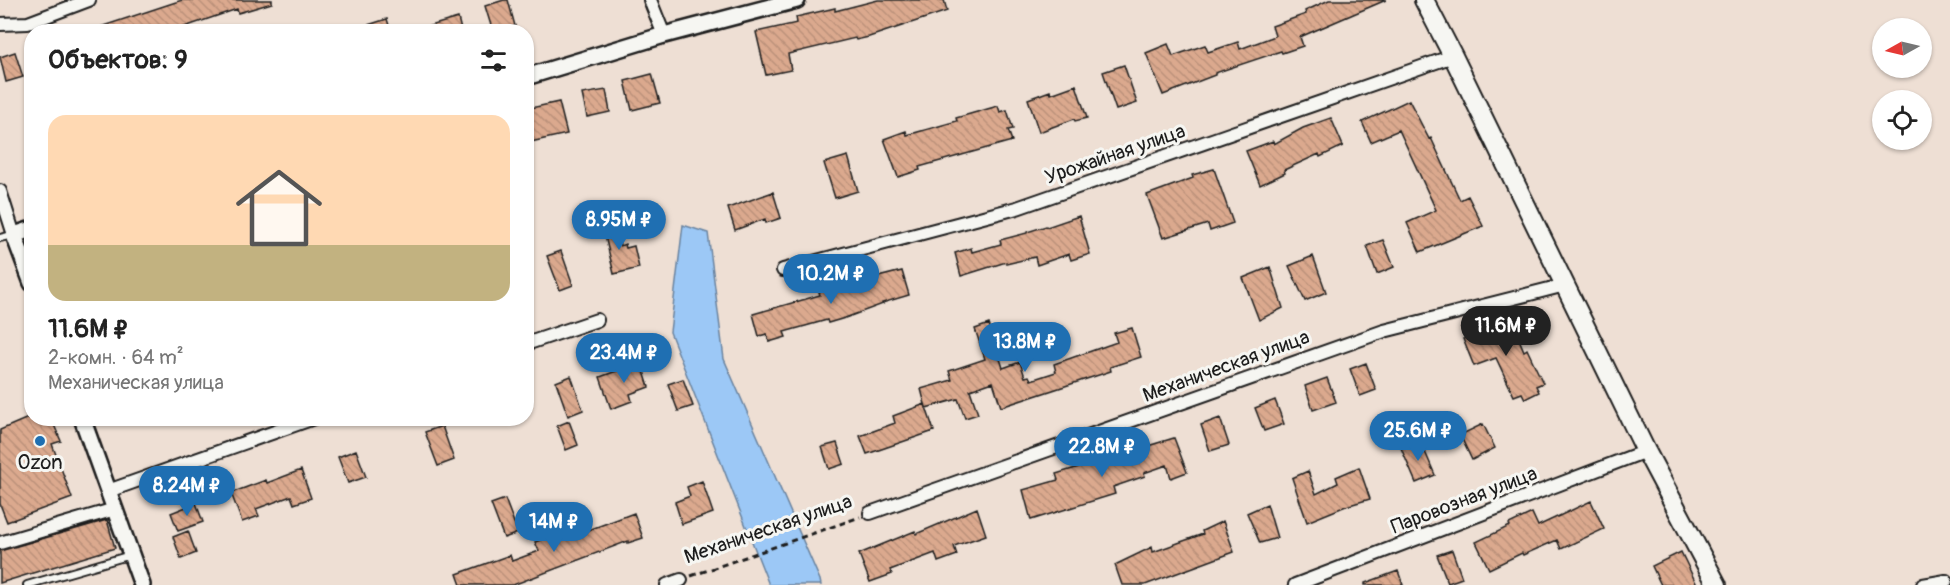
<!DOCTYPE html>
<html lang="ru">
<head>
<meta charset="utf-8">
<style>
  :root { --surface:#fff; --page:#f6f6f6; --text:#222; --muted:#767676; --accent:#1f6fb2 }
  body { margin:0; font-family:Pangolin,sans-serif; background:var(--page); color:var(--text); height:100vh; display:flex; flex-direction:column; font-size:22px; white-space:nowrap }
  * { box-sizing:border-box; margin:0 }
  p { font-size:20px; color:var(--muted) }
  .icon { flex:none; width:33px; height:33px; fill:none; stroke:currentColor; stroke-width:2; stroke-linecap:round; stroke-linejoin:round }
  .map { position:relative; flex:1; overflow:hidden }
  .drawer { position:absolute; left:24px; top:24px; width:510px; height:402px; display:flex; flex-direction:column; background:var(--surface); border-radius:24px; box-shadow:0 2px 4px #0004 }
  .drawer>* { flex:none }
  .needle { width:39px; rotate:262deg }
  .tools { position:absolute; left:1872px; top:18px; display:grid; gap:12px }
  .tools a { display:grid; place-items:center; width:60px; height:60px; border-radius:50%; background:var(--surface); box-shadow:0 2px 4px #0004; font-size:30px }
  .price { position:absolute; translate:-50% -51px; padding:0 14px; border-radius:21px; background:var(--accent); color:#fff; font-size:20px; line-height:39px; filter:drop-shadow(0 2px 3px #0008) }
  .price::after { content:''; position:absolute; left:50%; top:36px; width:18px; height:14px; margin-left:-9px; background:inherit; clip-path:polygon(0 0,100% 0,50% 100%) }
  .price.current { background:#222; color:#fff }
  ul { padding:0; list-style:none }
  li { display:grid; align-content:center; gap:12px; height:318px; padding:0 24px }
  li span { display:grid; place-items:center; height:186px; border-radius:18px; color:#555 }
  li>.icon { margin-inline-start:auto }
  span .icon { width:108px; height:108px; fill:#fffc; stroke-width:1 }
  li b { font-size:26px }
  h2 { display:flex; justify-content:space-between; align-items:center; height:72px; padding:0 24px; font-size:26px }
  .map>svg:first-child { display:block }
</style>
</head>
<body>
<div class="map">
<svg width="1950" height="585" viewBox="0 0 1950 585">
  <defs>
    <pattern id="building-back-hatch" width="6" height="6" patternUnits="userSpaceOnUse" patternTransform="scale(1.5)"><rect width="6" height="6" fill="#dba98e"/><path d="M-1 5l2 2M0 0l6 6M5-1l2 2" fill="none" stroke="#bb917a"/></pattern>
  </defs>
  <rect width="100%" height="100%" fill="#eedfd4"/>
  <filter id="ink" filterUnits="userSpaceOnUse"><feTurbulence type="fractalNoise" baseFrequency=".0167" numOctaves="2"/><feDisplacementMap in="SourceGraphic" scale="12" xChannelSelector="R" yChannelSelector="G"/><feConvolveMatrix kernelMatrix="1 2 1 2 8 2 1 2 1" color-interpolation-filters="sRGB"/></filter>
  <g filter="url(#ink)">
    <path fill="#9cc8f6" stroke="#69839f" stroke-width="1.5" d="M683,225l25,8 16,126 96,221 1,5h-52l-99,-253z"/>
    <path fill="url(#building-back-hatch)" stroke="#1c1c1c" stroke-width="1.5" d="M182,0h90v3l-34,10 -1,-4 -67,23h-76v-3z
      M504,0h4l7,26 -22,6 -8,-26z
      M878,0h66l3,11 -78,26 -13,3 -1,-2 -67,16 3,16 -25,5 -10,-43 41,-9 -1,-6 39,-9v3z
      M1329,0h57l-86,37 3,9 -21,7 -1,-2 -66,22v2l-52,20 -17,-42 22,-9 5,12 32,-11 3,7 30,-10 2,7 35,-13 -3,-10 34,-12 -1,-3z
      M458,18l3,12 -7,2h-31v-4z
      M387,19l4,13h-36v-3z
      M15,52l8,25 -17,5 -6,-25z
      M1124,65l13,38 -21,7 -13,-38z
      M652,74l8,29 -28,7 -7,-29z
      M1076,85l11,33 -12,3 -1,-2 -35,13 -11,-33 22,-8 1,3z
      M606,90l4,22 -23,5 -5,-23z
      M1409,100l20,39 2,-1 29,62 8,-4 15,30 -63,26 -13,-29 29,-13 -37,-80 -28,12 -9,-20z
      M559,102l8,32 -41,9v-34z
      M998,106l2,6 7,-2 6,19 -5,1 4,11 -93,26 1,3 -22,7 -14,-38 22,-8 1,4 50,-14 -1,-3z
      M1331,118l12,28 -23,11 -1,-3 -35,16 1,3 -25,12 -14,-34 27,-10 1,3 29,-16z
      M848,156l10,35 -23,7 -11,-35z
      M1214,169l19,54 -23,8 -2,-7 -45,14 -16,-43 46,-17 -1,-3z
      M773,192l8,26 -15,5 -1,-4 -30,11 -7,-22z
      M1079,216l11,38 -19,6 -2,-6 -32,11 -2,-8 -29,7v-2l-45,14 -6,-23 16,-5 1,4 29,-8 -1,-4 27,-7v-1l19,-6 1,1z
      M614,220l6,26 5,-2 1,4 8,-2 5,22 -25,6 -12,-51z
      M1383,240l11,27 -17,7 -10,-28z
      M561,251l12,34 -13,5 -13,-34z
      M1313,256l13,36 -21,9 -16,-35z
      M1270,267l13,41 -24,12 -16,-42z
      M902,271l7,24 -27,8 1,1 -38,14 -17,5 -1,-3 -43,12 2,5 -17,5 -2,-8 -8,2 -6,-22 67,-19 -1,-3 54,-17 1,3z
      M1511,320l13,31 3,-2 16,34 -7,3 3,6 -14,7 -3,-6 -8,3 -18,-38 -22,8 -11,-27z
      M989,324l14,44 17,-6 5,15 4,-1 2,4 25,-8 -2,-8 63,-22 -3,-9 18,-5 9,29 -31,10 1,4 -110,36 -8,-25 -23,8 8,24 -13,4 -7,-19 -32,9 -5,-19 31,-9 -3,-9 36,-12 -10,-30z
      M641,362l8,25 -19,7 2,7 -21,8 -11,-32z
      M1366,363l10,27 -16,6 -10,-27z
      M571,376l12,34 -15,6 -12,-34z
      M1327,378l9,24 -23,8 -8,-24z
      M683,379l10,27 -15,5 -10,-27z
      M1275,400l9,24 -20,7 -9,-23z
      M925,404l9,27 -67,23 -7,-18 35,-13 -2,-7z
      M28,418h23l10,23 -9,3 20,54 -65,24 -7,-18v-74z
      M1220,418l9,27 -19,6 -9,-26z
      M569,421l9,24 -12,5 -9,-24z
      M1483,424l12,24 -23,12 -12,-25z
      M442,426l12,34 -16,6 -13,-34z
      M1174,438l13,34 -16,6 -4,-13 -23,8 1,3 -32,11 2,7 -84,26 -8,-30 35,-10 -2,-6z
      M1420,440l15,35 -19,8 -15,-35z
      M837,443l7,21 -15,5 -7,-22z
      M356,450l10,27 -18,6 -10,-26z
      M1359,467l11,32 -24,7 -39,16 -15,-44 16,-7 8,23 22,-11 -2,-6z
      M301,470l10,28 -17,6 -3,-8 -35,13 3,7 -17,6 -11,-29 35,-13 1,3z
      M702,481l11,32 -31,11 -7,-22 15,-6 -3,-9z
      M505,499l13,34 -14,5 -13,-34z
      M1591,501l13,28 -43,20 -4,-9 -34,15 -1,-2 -33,16 -13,-27 34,-16 -1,-2 23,-11 6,13z
      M196,503l7,19 -25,9 -7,-18z
      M1267,504l10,34 -17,5 -13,-30z
      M977,508l9,27 -32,11 3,9 -19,7 -3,-9 -45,17 2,4 -22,8 -11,-28 56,-23 1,3z
      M634,513l9,25 -15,5v-2l-115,44h-52l-4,-11 53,-19 2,6 27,-10 -4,-9 27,-10 -2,-5 13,-5 5,12z
      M107,520l8,28 -115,35v-32z
      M1223,521l11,31 -89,33h-23l-7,-20 37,-18 1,5 50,-18 -1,-3z
      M188,531l8,22 -15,6 -8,-22z
      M1452,550l10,28 -14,5 -11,-28z
      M1681,552l16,33h-36l-9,-19z
      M1398,571l5,14h-38v-2z"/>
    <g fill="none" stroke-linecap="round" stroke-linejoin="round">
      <defs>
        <path id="service" d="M0,238l13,-3
          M27,585l104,-30"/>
        <path id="minor" d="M650,0l14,35
          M0,24l28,-1 61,-23
          M0,191l14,44
          M783,270l234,-62 436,-152
          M526,344l71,-24
          M108,491l206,-73
          M870,513l514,-182 181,-46
          M0,543l115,-34
          M667,585l14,-5
          M1295,585l351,-134
          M1923,585l23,-4"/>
        <path id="tertiary" d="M526,77l138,-42 133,-35
          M32,229l-18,6 18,48
          M82,418l60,167"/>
        <path id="secondary" d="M1424,0l29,56 193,395 71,134"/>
      </defs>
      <use href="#service" stroke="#1c1c1c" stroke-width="10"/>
      <use href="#minor" stroke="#1c1c1c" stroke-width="16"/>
      <use href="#tertiary" stroke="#1c1c1c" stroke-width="20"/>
      <use href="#secondary" stroke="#1c1c1c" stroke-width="22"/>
      <path stroke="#1c1c1c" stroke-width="3" stroke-dasharray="6 4.5" stroke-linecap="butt" d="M691,576l169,-59"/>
      <use href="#service" stroke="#f6f6f2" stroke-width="6"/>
      <use href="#minor" stroke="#f6f6f2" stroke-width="12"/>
      <use href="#tertiary" stroke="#f6f6f2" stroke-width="15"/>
      <use href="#secondary" stroke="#f6f6f2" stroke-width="18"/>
    </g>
  </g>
  <circle fill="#1f6fb2" stroke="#f6f6f2" stroke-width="2" cx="40" cy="441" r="6"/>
  <g text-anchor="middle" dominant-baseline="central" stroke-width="6" stroke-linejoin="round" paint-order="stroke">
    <g font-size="20" fill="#1c1c1c" stroke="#f6f6f2">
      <text transform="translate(1115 154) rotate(-19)">Урожайная улица</text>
      <text transform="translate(1226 366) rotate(-20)">Механическая улица</text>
      <text transform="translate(1464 500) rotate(-21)">Паровозная улица</text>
      <text transform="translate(768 529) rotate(-19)">Механическая улица</text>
    </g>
    <g font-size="20" fill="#1c1c1c" stroke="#f6f6f2">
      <text x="40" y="462">Ozon</text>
    </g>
  </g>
</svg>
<div class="tools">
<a><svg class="needle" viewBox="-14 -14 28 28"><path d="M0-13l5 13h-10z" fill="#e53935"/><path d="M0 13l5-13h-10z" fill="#767676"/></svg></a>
<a><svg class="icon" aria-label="locate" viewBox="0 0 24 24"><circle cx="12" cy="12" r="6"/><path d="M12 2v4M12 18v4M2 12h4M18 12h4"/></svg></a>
</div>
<b class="price" style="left:619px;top:251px">8.95M ₽</b>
<b class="price" style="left:831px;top:305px">10.2M ₽</b>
<b class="price current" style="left:1506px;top:357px">11.6M ₽</b>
<b class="price" style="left:1025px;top:373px">13.8M ₽</b>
<b class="price" style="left:624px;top:384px">23.4M ₽</b>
<b class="price" style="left:1418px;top:462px">25.6M ₽</b>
<b class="price" style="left:1102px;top:478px">22.8M ₽</b>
<b class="price" style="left:187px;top:517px">8.24M ₽</b>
<b class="price" style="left:554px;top:553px">14M ₽</b>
<section class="drawer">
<h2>Объектов: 9<svg class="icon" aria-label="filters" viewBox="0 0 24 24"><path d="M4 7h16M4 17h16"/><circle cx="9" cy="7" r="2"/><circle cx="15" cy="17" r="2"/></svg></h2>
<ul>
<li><span style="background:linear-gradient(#ffd9b3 70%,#c2b280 0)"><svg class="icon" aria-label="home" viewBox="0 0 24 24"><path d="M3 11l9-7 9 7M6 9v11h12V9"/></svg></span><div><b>11.6M ₽</b><p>2-комн. · 64 m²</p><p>Механическая улица</p></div></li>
</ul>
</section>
</div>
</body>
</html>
